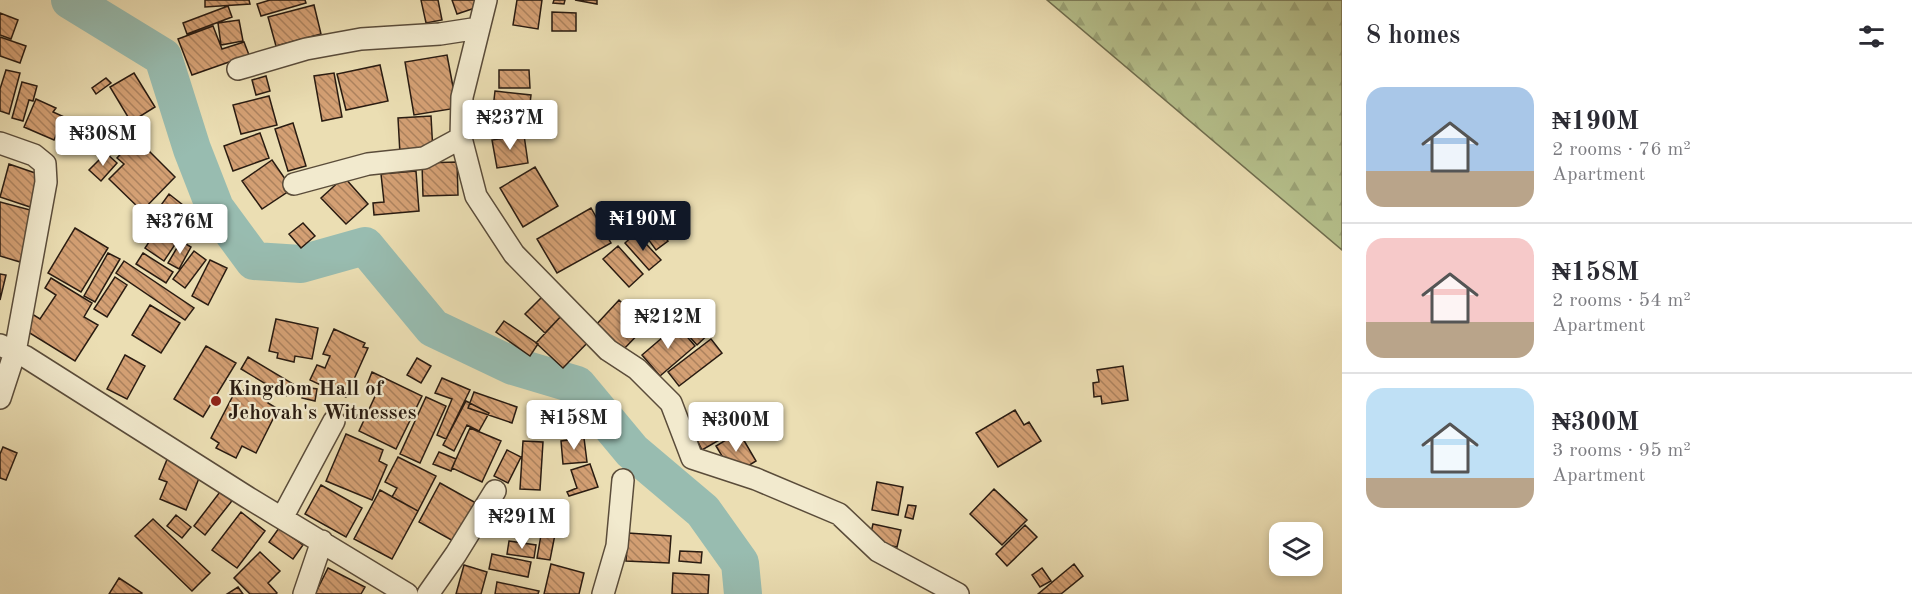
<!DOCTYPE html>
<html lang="en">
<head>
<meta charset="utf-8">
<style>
  :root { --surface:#fff; --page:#f7f7f7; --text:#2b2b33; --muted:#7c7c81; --line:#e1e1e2; --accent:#111827 }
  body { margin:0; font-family:"Old Standard TT",serif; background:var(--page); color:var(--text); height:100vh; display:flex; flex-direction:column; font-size:22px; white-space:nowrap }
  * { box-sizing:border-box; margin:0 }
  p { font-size:20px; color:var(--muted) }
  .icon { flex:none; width:33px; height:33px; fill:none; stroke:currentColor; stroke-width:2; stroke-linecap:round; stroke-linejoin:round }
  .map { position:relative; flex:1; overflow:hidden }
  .details { display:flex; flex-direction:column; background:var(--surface); width:570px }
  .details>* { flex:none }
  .buttons { position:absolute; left:1269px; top:522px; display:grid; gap:12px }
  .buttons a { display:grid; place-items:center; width:54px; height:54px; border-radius:12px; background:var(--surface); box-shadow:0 3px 9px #0003; font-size:30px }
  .price { position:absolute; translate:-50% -51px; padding:0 14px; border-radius:6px; background:#fff; color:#222; font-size:20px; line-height:39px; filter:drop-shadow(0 2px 3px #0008) }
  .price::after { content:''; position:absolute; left:50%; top:36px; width:18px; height:14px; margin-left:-9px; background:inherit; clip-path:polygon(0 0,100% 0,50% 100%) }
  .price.selected { background:var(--accent); color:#fff }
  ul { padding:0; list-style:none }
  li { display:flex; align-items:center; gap:18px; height:150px; padding:0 24px }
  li+li { border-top:2px solid var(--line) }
  li span { display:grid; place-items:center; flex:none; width:168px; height:120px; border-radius:18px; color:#555 }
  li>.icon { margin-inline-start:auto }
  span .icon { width:72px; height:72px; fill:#fffc; stroke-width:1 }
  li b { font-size:26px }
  h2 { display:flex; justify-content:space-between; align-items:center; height:72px; padding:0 24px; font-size:26px }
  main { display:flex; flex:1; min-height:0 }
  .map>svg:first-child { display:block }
</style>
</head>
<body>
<main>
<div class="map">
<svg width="1342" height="594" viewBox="0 0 1342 594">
  <defs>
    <pattern id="forest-firs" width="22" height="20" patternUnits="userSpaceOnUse" patternTransform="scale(1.5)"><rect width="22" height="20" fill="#b6c18d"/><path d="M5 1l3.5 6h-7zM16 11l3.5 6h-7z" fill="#9ca579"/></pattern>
    <pattern id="building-back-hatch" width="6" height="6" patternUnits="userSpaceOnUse" patternTransform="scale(1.5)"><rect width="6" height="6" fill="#d4a074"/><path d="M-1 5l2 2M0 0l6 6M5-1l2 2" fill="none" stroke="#ac825e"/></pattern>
  </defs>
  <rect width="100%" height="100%" fill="#ebdeb3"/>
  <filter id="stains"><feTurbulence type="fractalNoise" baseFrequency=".00333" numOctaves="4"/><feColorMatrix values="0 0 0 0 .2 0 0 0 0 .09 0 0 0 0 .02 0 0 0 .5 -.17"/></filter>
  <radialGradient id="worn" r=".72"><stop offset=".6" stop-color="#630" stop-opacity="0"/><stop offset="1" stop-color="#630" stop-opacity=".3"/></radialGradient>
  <path fill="url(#forest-firs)" stroke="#706e4f" stroke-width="1.5" d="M1047,0h295v250z"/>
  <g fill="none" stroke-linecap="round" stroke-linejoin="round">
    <path stroke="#98bcb0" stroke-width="38" d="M70,0l93,57 29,92 23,59 39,53 47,3 64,-18 68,82 80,38 64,19 55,66 71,60 37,52 3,31"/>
  </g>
  <path fill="url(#building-back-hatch)" stroke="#291b11" stroke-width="1.5" d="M205,0h44l1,4 -45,3z
    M270,0h35l1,3 -45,13 -4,-12z
    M421,0h17l4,20 -16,3z
    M452,0h24l2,7 -21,7z
    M517,0h25l-4,29 -25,-4z
    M554,0h11l-1,4 -11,-1z
    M575,0h22v4z
    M314,5l7,29 -45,12 -8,-29z
    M228,6l4,11 -45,17 -4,-11z
    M552,12l24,1v18h-24z
    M0,13l18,7 -7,19 -11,-4z
    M239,20l4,21 -22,4 -3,-22z
    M213,26l9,23 22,-7 5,13 -57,20 -14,-36z
    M0,37l26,9 -6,17 -20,-7z
    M447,55l10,53 -43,7 -9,-53z
    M380,65l8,36 -42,9 -9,-36z
    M6,70l14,3 -11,41 -9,-3v-22z
    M499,70h30l1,18h-31z
    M134,73l21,34 -24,15 -21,-35z
    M334,73l8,44 -20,4 -8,-45z
    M266,76l4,15 -14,4 -4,-15z
    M106,78l5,5 -15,11 -4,-6z
    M22,82l15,4 -4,15 -4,-1 -6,21 -11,-3z
    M495,91l36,4 -4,35 -36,-4z
    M269,96l8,29 -36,9 -8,-29z
    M36,99l20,9 -3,4 11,5 -10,23 -30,-13z
    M431,116l2,36 -33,2 -2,-36z
    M68,119l13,5 -11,27 -13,-5z
    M293,123l13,43 -18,5 -13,-42z
    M260,133l9,25 -36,13 -9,-25z
    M524,135l4,28 -31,5 -5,-28z
    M128,146l8,8 8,-8 31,31 -33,34 -33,-32 15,-15 -7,-6z
    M106,153l11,10 -16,18 -12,-11z
    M272,160l20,29 -30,20 -20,-28z
    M457,162l1,33 -35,1 -1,-33z
    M9,164l32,11 -11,32 -30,-10z
    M535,167l23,39 -35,21 -23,-39z
    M416,171l3,40 -45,4 -1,-12 11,-1 -3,-28z
    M344,177l24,27 -22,20 -25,-26z
    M169,194l24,19 -13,17 -24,-18z
    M0,202l34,9 -14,51 -20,-6z
    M591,208l20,35 -54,30 -20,-34z
    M651,219l17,22 -12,9 -16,-22z
    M303,223l12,13 -14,12 -12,-14z
    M161,224l19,13 -16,24 -19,-13z
    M75,228l33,20 -27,44 -33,-19z
    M636,233l25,27 -12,10 -24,-27z
    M181,241l10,6 -12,22 -11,-6z
    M618,246l25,28 -14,13 -26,-28z
    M194,251l12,9 -21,28 -12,-9z
    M108,253l12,6 -25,43 -11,-6z
    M143,253l30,19 -7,11 -30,-19z
    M210,260l17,8 -19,37 -16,-9z
    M124,261l70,47 -9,12 -69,-47z
    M0,274l6,1 -6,25z
    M115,277l12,8 -20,32 -13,-8z
    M51,278l41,25 -8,14 14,8 -23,36 -55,-34 9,-15 11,7 16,-24 -11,-7z
    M544,295l20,18 -19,20 -20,-19z
    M619,300l27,26 -24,25 -27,-25z
    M150,305l30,18 -19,30 -29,-18z
    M695,309l19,20 -17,16 -19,-21z
    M564,313l27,26 -28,29 -27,-25z
    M276,319l42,9 -6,31 -17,-3 -1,6 -17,-4 1,-5 -9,-2z
    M504,321l34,23 -8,12 -34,-24z
    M677,325l18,21 -35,30 -18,-21z
    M334,329l31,14 -2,4 5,1 -22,49 -36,-17 7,-15 8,3 5,-12 -7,-2z
    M711,339l11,14 -43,33 -11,-14z
    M206,346l30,17 -33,54 -29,-18z
    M125,355l20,11 -18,33 -20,-10z
    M248,357l45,27 -7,12 -45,-27z
    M417,358l14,8 -10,17 -14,-8z
    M1123,366l5,34 -26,4 -1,-8 -7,1 -1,-14 6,-1 -2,-12z
    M372,372l50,24 -26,53 -37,-18 18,-39 -11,-5z
    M442,378l28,12 -24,49 -9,-4 15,-36 -17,-6z
    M250,385l22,10 -4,8 10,6 -22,44 -14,-7 -6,12 -20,-10 3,-5 -8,-5 26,-50 9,4z
    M304,387l13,2 -2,12 -13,-3z
    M474,392l43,15 -5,16 -44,-15z
    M426,397l20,9 -26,57 -20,-9z
    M466,401l23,12 -10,18 -12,-6 -13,26 -11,-6z
    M1015,410l9,15 5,-3 12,19 -43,26 -22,-34z
    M743,412l6,11 -47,27 -6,-12z
    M470,428l31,13 -19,41 -30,-14z
    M739,432l17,29 -16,10 -12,-5 -12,-20z
    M346,434l37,16 -4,11 8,4 -15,35 -46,-19z
    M584,438l3,24 -24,2 -2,-23z
    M523,441l20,1 -3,48 -20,-1z
    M3,447l14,6 -11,27 -6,-2v-24z
    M507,450l14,7 -13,26 -14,-7z
    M439,452l17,7 -5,12 -18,-7z
    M168,457l34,14 -16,39 -26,-11 7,-17 -8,-3z
    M398,457l38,19 -18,35 -26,-14 5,-9 -12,-6z
    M590,464l8,23 -29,9 -2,-4 10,-4 -6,-18z
    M877,482l26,5 -5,28 -26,-5z
    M440,483l36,20 -21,39 -36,-20z
    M321,485l41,23 -16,29 -41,-23z
    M223,488l12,9 -30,38 -11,-9z
    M994,489l33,31 -25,25 -32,-31z
    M380,490l38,21 -26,48 -38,-20z
    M908,505l8,1 -3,13 -8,-2z
    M546,506l14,3 -10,51 -13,-2z
    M241,512l24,19 -28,37 -25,-18z
    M176,515l15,12 -9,11 -15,-12z
    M153,519l57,54 -18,18 -57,-55z
    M873,524l28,6 -4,17 -28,-6z
    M1025,525l12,12 -30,29 -11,-12z
    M279,528l24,17 -10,14 -24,-17z
    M628,533l43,3 -2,27 -43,-2z
    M509,541l27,4 -2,13 -27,-4z
    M680,551l22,1 -1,11 -22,-2z
    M260,552l20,19 -12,12 9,10 -1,1h-26l-16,-16z
    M492,554l39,8 -3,15 -39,-8z
    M551,564l33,9 -5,21h-35z
    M1074,564l9,12 -22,18h-23z
    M464,565l23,7 -6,22h-25z
    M328,568l37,19 -4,7h-46z
    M1042,568l9,13 -11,6 -8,-12z
    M673,573l36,2 -1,19h-36z
    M119,578l23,15 -1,1h-32z
    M497,582l42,9 -1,3h-43z
    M238,587l5,7h-16z"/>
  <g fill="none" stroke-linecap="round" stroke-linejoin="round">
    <defs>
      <path id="minor" d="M486,0l-24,97 -1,41 15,58 38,58 94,96 29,19 34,34 21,55 64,21 83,35 39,37 80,43
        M238,69l68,-20 55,-10 79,-5 39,-6
        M0,143l34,12 11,9 1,18 -31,170 -15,46
        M294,184l74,-20 56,-6 37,-20
        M0,345l26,12 221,140 160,97
        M282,518l52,-97
        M304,594l18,-53
        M428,594l28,-40 39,-63
        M603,594l14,-48 6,-66"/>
    </defs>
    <use href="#minor" stroke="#5a4c3a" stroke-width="24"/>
    <use href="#minor" stroke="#f2eace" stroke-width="21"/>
  </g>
  <circle fill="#8f2418" stroke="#f2eace" stroke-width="2" cx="216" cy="401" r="6"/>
  <g text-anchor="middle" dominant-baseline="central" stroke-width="4.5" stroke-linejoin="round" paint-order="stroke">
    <g font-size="21" font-weight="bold" fill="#291b11" stroke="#f2eace" text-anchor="start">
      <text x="228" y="389">Kingdom Hall of<tspan x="228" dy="24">Jehovah's Witnesses</tspan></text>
    </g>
  </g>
  <rect width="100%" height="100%" filter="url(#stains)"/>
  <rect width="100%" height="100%" fill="url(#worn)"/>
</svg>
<div class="buttons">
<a><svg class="icon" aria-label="layers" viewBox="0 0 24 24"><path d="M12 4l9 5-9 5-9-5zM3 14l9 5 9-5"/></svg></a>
</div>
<b class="price" style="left:510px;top:151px">₦237M</b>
<b class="price" style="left:103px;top:167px">₦308M</b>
<b class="price selected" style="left:643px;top:252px">₦190M</b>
<b class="price" style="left:180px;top:255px">₦376M</b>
<b class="price" style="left:668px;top:350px">₦212M</b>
<b class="price" style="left:574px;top:451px">₦158M</b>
<b class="price" style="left:736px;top:453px">₦300M</b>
<b class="price" style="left:522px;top:550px">₦291M</b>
</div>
<section class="details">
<h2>8 homes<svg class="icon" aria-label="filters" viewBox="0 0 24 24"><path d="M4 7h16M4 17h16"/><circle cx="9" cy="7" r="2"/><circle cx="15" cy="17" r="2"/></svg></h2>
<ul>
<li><span style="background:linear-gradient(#a9c7e8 70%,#b9a48a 0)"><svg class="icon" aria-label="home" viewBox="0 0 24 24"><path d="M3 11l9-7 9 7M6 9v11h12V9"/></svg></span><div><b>₦190M</b><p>2 rooms · 76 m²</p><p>Apartment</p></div></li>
<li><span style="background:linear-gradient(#f6c9c9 70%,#b9a48a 0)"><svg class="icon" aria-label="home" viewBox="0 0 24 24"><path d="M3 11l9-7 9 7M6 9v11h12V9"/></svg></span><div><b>₦158M</b><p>2 rooms · 54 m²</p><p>Apartment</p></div></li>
<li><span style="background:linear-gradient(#bfe0f5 75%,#b9a48a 0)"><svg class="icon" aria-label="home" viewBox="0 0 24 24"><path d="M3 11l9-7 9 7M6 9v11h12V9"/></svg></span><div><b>₦300M</b><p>3 rooms · 95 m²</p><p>Apartment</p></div></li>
</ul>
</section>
</main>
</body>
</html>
